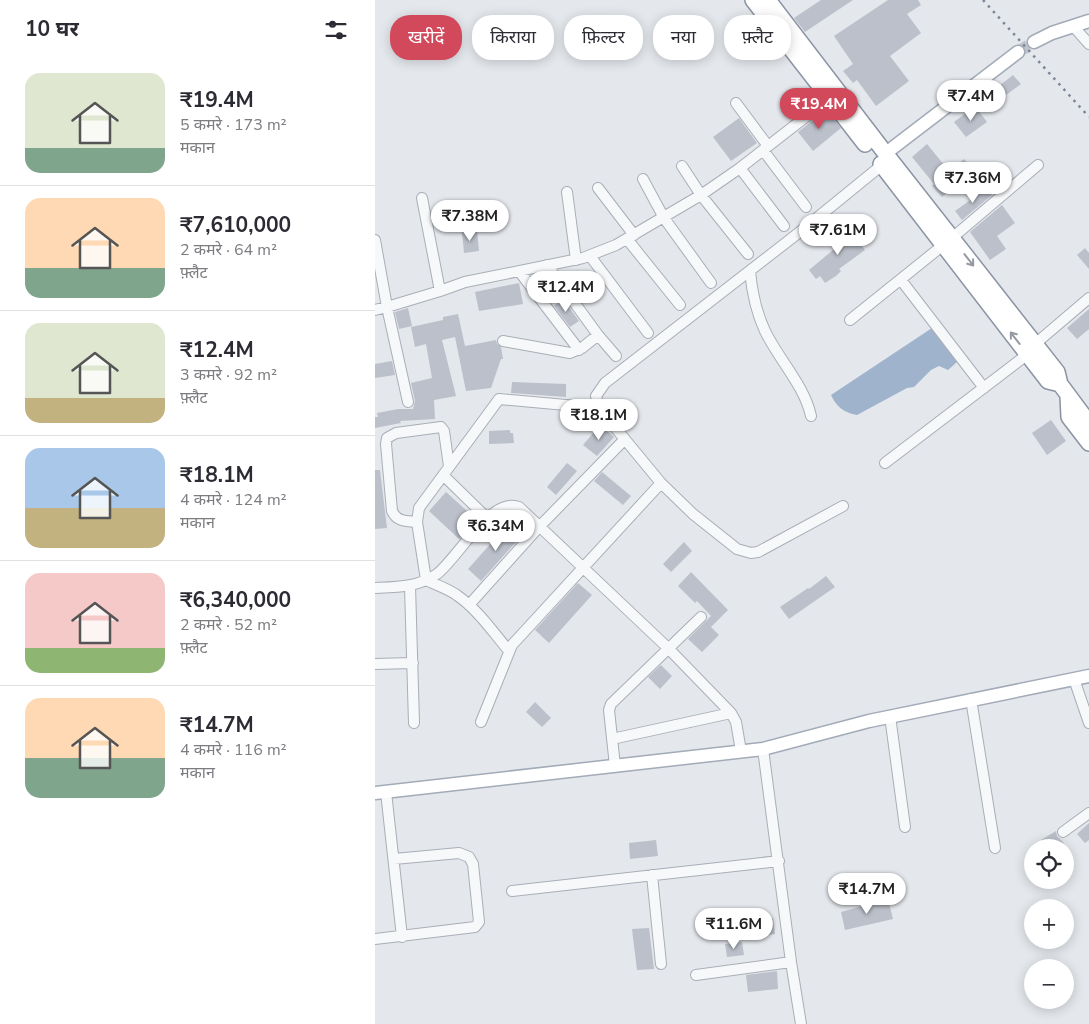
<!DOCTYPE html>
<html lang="hi">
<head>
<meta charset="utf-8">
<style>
  :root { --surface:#fff; --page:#f7f7f7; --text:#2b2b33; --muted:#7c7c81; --line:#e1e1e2; --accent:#d1495b }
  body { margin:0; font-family:"Nunito Sans","Noto Sans Devanagari",sans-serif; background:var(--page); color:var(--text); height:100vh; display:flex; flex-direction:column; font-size:19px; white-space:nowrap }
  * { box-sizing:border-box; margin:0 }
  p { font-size:16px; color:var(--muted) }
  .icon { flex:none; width:28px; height:28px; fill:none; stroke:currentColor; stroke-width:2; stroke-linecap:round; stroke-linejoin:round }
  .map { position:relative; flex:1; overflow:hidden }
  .details { display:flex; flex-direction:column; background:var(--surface); width:375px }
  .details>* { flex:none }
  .hud { position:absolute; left:15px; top:15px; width:475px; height:45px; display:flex; gap:10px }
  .fabs { position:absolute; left:649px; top:839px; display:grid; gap:10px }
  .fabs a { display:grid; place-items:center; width:50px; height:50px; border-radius:50%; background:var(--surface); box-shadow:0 2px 12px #0003; font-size:25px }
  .price { position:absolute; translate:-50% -42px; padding:0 11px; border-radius:18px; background:#fff; color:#222; font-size:16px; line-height:32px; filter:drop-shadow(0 1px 2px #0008) }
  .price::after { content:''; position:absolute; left:50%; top:30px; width:15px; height:11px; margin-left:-8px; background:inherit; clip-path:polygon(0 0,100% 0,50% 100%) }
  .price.on { background:var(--accent); color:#fff }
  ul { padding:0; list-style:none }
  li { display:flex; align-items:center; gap:15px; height:125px; padding:0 25px }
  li+li { border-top:1px solid var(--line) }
  li span { display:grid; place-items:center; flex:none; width:140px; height:100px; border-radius:15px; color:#555 }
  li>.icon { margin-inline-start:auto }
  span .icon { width:60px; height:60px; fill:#fffc; stroke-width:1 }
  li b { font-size:21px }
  h2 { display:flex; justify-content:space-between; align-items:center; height:60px; padding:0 25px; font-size:21px }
  .chip { padding:0 18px; border-radius:20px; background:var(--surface); box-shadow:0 2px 12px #0003; font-size:18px; line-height:45px }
  .chip.on { background:var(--accent); color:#fff }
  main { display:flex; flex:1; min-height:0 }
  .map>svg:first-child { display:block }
</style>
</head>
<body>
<main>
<section class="details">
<h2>10 घर<svg class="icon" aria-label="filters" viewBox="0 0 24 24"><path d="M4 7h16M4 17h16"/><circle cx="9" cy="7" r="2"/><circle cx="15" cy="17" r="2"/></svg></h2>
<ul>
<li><span style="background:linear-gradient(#dfe7d0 75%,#7fa58c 0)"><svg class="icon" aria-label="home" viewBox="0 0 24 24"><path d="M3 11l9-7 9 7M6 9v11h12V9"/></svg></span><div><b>₹19.4M</b><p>5 कमरे · 173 m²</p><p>मकान</p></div></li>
<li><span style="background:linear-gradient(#ffd9b3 70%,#7fa58c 0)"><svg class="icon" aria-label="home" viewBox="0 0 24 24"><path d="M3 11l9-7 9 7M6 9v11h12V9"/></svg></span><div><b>₹7,610,000</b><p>2 कमरे · 64 m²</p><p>फ़्लैट</p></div></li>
<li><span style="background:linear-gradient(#dfe7d0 75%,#c2b280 0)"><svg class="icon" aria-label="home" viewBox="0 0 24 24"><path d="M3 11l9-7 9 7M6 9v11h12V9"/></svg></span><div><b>₹12.4M</b><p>3 कमरे · 92 m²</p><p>फ़्लैट</p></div></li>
<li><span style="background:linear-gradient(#a9c7e8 60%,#c2b280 0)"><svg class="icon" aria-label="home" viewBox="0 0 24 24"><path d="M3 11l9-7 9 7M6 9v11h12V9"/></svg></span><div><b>₹18.1M</b><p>4 कमरे · 124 m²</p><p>मकान</p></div></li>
<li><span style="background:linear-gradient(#f6c9c9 75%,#8fb573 0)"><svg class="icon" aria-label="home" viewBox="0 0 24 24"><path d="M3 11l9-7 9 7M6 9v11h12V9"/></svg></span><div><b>₹6,340,000</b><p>2 कमरे · 52 m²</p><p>फ़्लैट</p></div></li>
<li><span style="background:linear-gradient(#ffd9b3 60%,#7fa58c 0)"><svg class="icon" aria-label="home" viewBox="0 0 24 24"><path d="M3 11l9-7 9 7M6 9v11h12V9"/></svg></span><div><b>₹14.7M</b><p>4 कमरे · 116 m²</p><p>मकान</p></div></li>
</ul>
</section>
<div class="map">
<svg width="714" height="1024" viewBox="0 0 714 1024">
  <rect width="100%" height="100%" fill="#e4e7ec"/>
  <path fill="#9fb4cc" d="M557,328l25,34 -9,8 -9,-4 -8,4 -17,17 -7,1 -50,27c-13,-2 -21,-9 -26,-20z"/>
  <path fill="#bbc0ca" d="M446,0h32l-48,32 -11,-14z
    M513,0h30l3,5 -14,9 14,19 -31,23 19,25 -33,25 -19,-26 -4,3 -10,-12 10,-7 -19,-28z
    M638,75l8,9 -15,11 -7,-9z
    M600,106l12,16 -21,15 -12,-15z
    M451,110l15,18 -28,23 -15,-19z
    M364,118l18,25 -26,18 -18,-24z
    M552,144l22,27 15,-12 10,12 -32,26 -10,-11 2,-2 -22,-27z
    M612,188l5,7 -30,25 -7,-9z
    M627,205l13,18 -18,13 9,13 -16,11 -20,-28z
    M460,227l12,14 6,-5 4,4 7,-4 4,6 -6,4 3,4 -26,19 2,2 -5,5 -11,7 -5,-7 -4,3 -7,-9 30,-25 -10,-13z
    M102,230l2,21 -15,2 -2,-21z
    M710,248l4,5v16l-12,-14z
    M144,283l4,21 -44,7 -4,-19z
    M188,299l16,22 -9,6 -16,-21z
    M33,308l4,18 -13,3 -4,-17z
    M714,309v20l-12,10 -10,-11z
    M83,314l7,32 31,-6 1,4 4,3 2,12h-2l-10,29 -25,3 -11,-54 -13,3 14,56 -22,4 1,19 -35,2 1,2 -26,5v-11h3l-1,-4 21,-4h15l2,-8 -4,-18 21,-5 -6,-34 -11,3 -4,-20 32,-7v-3z
    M17,361l3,14 -20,3v-14z
    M137,382l54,2v13l-55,-4z
    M676,420l15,21 -19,14 -15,-22z
    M225,425l14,12 -17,19 -14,-11z
    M135,430v3h3l1,10 -25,1v-13z
    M192,463l10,8 -21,24 -9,-8z
    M0,470h5l7,58 -12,1z
    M227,472l29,24 -8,9 -29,-24z
    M71,492l30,27 -17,20 -30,-28z
    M135,522l13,12 -42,47 -13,-12z
    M309,542l8,9 -21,21 -8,-8z
    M316,572l37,38 -17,17 8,8 -17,17 -14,-13 23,-23 -14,-15 -2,2 -17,-17z
    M451,576l9,11 -46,32 -9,-12 28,-19 1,1z
    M203,583l14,12 -43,48 -14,-13z
    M286,665l11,11 -12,13 -12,-12z
    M160,702l16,16 -9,9 -16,-15z
    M714,823v17l-4,3 -8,-9z
    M681,831l1,5 7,7 -7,5h-12l-4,-8z
    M281,840l2,16 -28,3 -1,-16z
    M513,899l5,20 -48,11 -4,-18z
    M398,918l2,16 -29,4 -2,-17z
    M274,928l5,41 -17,1 -5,-41z
    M367,942l2,13 -17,2 -2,-13z
    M402,971l1,18 -30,3 -2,-17z"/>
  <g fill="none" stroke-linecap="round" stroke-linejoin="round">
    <path stroke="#bfc3cb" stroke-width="12" stroke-dasharray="12 6" stroke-linecap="butt" d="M643,52l16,-10"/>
    <defs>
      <path id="minor" d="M698,26l16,18
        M361,103l32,43
        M388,150l43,57
        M307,166l19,29 47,59
        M365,168l44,58
        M268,179l21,39 47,65
        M223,188l36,47
        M192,192l9,68
        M47,198l18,93
        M252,239l53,66
        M0,240l12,67 53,-16 25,-9 118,-24 33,-13 85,-50 39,-27 90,-70
        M215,256l58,77
        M172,265l51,70 18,21
        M144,271l60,79
        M375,271c2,21 6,41 15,60 14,29 39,54 46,85
        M526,280l83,108
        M0,310l12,-3 21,95
        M475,320l102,-82 86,-73
        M128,341l67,12 12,-5 16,-13
        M660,344l54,-46
        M510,463l143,-109
        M68,475l44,43
        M468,506l-85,46 -7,1 -14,-4 -44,-35 -32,-31 -62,-75 -3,-12 9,-13 196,-152 81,-66
        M42,522c-11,-1 -20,0 -25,-11l-6,-67 1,-6 9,-5 45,-6 3,4 5,35
        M35,586l4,137
        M0,588c22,-1 44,-1 62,-14 21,-16 54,-78 82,-67l149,141 63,65 5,9 5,29
        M94,605l70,-78 86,-88
        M134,651c-16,-19 -31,-41 -51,-55 -9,-7 -22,-11 -32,-16l-9,-58 2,-14 80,-109 100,9
        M0,664l38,-1
        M699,679l15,44
        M596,699l24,149
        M515,716l15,111
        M106,722l31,-77 149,-162
        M237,739l119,-26
        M388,749l28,213 10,62
        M240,766l-6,-56 2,-6 90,-87
        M11,792l16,145
        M688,832l26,-19
        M277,875l9,89
        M137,891l267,-30
        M0,939l100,-12 4,-5 -6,-58 -4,-7 -10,-4 -65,6
        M321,975l95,-13"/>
      <path id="major" d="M659,42l18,-9 37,-12
        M511,153l132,-101
        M0,793l388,-44 106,-28 220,-45"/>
      <path id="highway" d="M378,0l112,144
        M393,0l121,158 168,214 3,12 29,39
        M506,164l167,217 12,3
        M693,396l1,21 20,26"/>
    </defs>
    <use href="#minor" stroke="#a9aeb7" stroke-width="12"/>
    <use href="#major" stroke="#a3abb8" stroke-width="15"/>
    <use href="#highway" stroke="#8b94a3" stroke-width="18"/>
    <use href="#minor" stroke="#f7f8fa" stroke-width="10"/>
    <use href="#major" stroke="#fff" stroke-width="12"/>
    <use href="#highway" stroke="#fff" stroke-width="15"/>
    <path stroke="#7d8696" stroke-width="2.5" stroke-dasharray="2.5 5" stroke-linecap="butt" d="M608,0l106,117"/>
  </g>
  <defs><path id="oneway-shaft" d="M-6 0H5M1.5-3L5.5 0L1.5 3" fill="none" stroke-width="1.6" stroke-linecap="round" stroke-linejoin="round" transform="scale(1.25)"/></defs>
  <g stroke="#959aa2">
    <use href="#oneway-shaft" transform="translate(594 260) rotate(52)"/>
    <use href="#oneway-shaft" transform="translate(640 338) rotate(-128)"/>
  </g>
</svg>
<div class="fabs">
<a><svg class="icon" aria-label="locate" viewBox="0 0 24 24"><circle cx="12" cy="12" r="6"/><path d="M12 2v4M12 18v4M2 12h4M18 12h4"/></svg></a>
<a>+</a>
<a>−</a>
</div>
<b class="price" style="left:596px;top:122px">₹7.4M</b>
<b class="price on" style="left:444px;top:130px">₹19.4M</b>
<b class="price" style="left:598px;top:204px">₹7.36M</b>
<b class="price" style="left:95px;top:242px">₹7.38M</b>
<b class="price" style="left:463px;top:256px">₹7.61M</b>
<b class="price" style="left:191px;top:313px">₹12.4M</b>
<b class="price" style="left:224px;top:441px">₹18.1M</b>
<b class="price" style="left:121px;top:552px">₹6.34M</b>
<b class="price" style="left:492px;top:915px">₹14.7M</b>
<b class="price" style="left:359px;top:950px">₹11.6M</b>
<div class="hud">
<a class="chip on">खरीदें</a>
<a class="chip">किराया</a>
<a class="chip">फ़िल्टर</a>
<a class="chip">नया</a>
<a class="chip">फ़्लैट</a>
</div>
</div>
</main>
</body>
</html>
